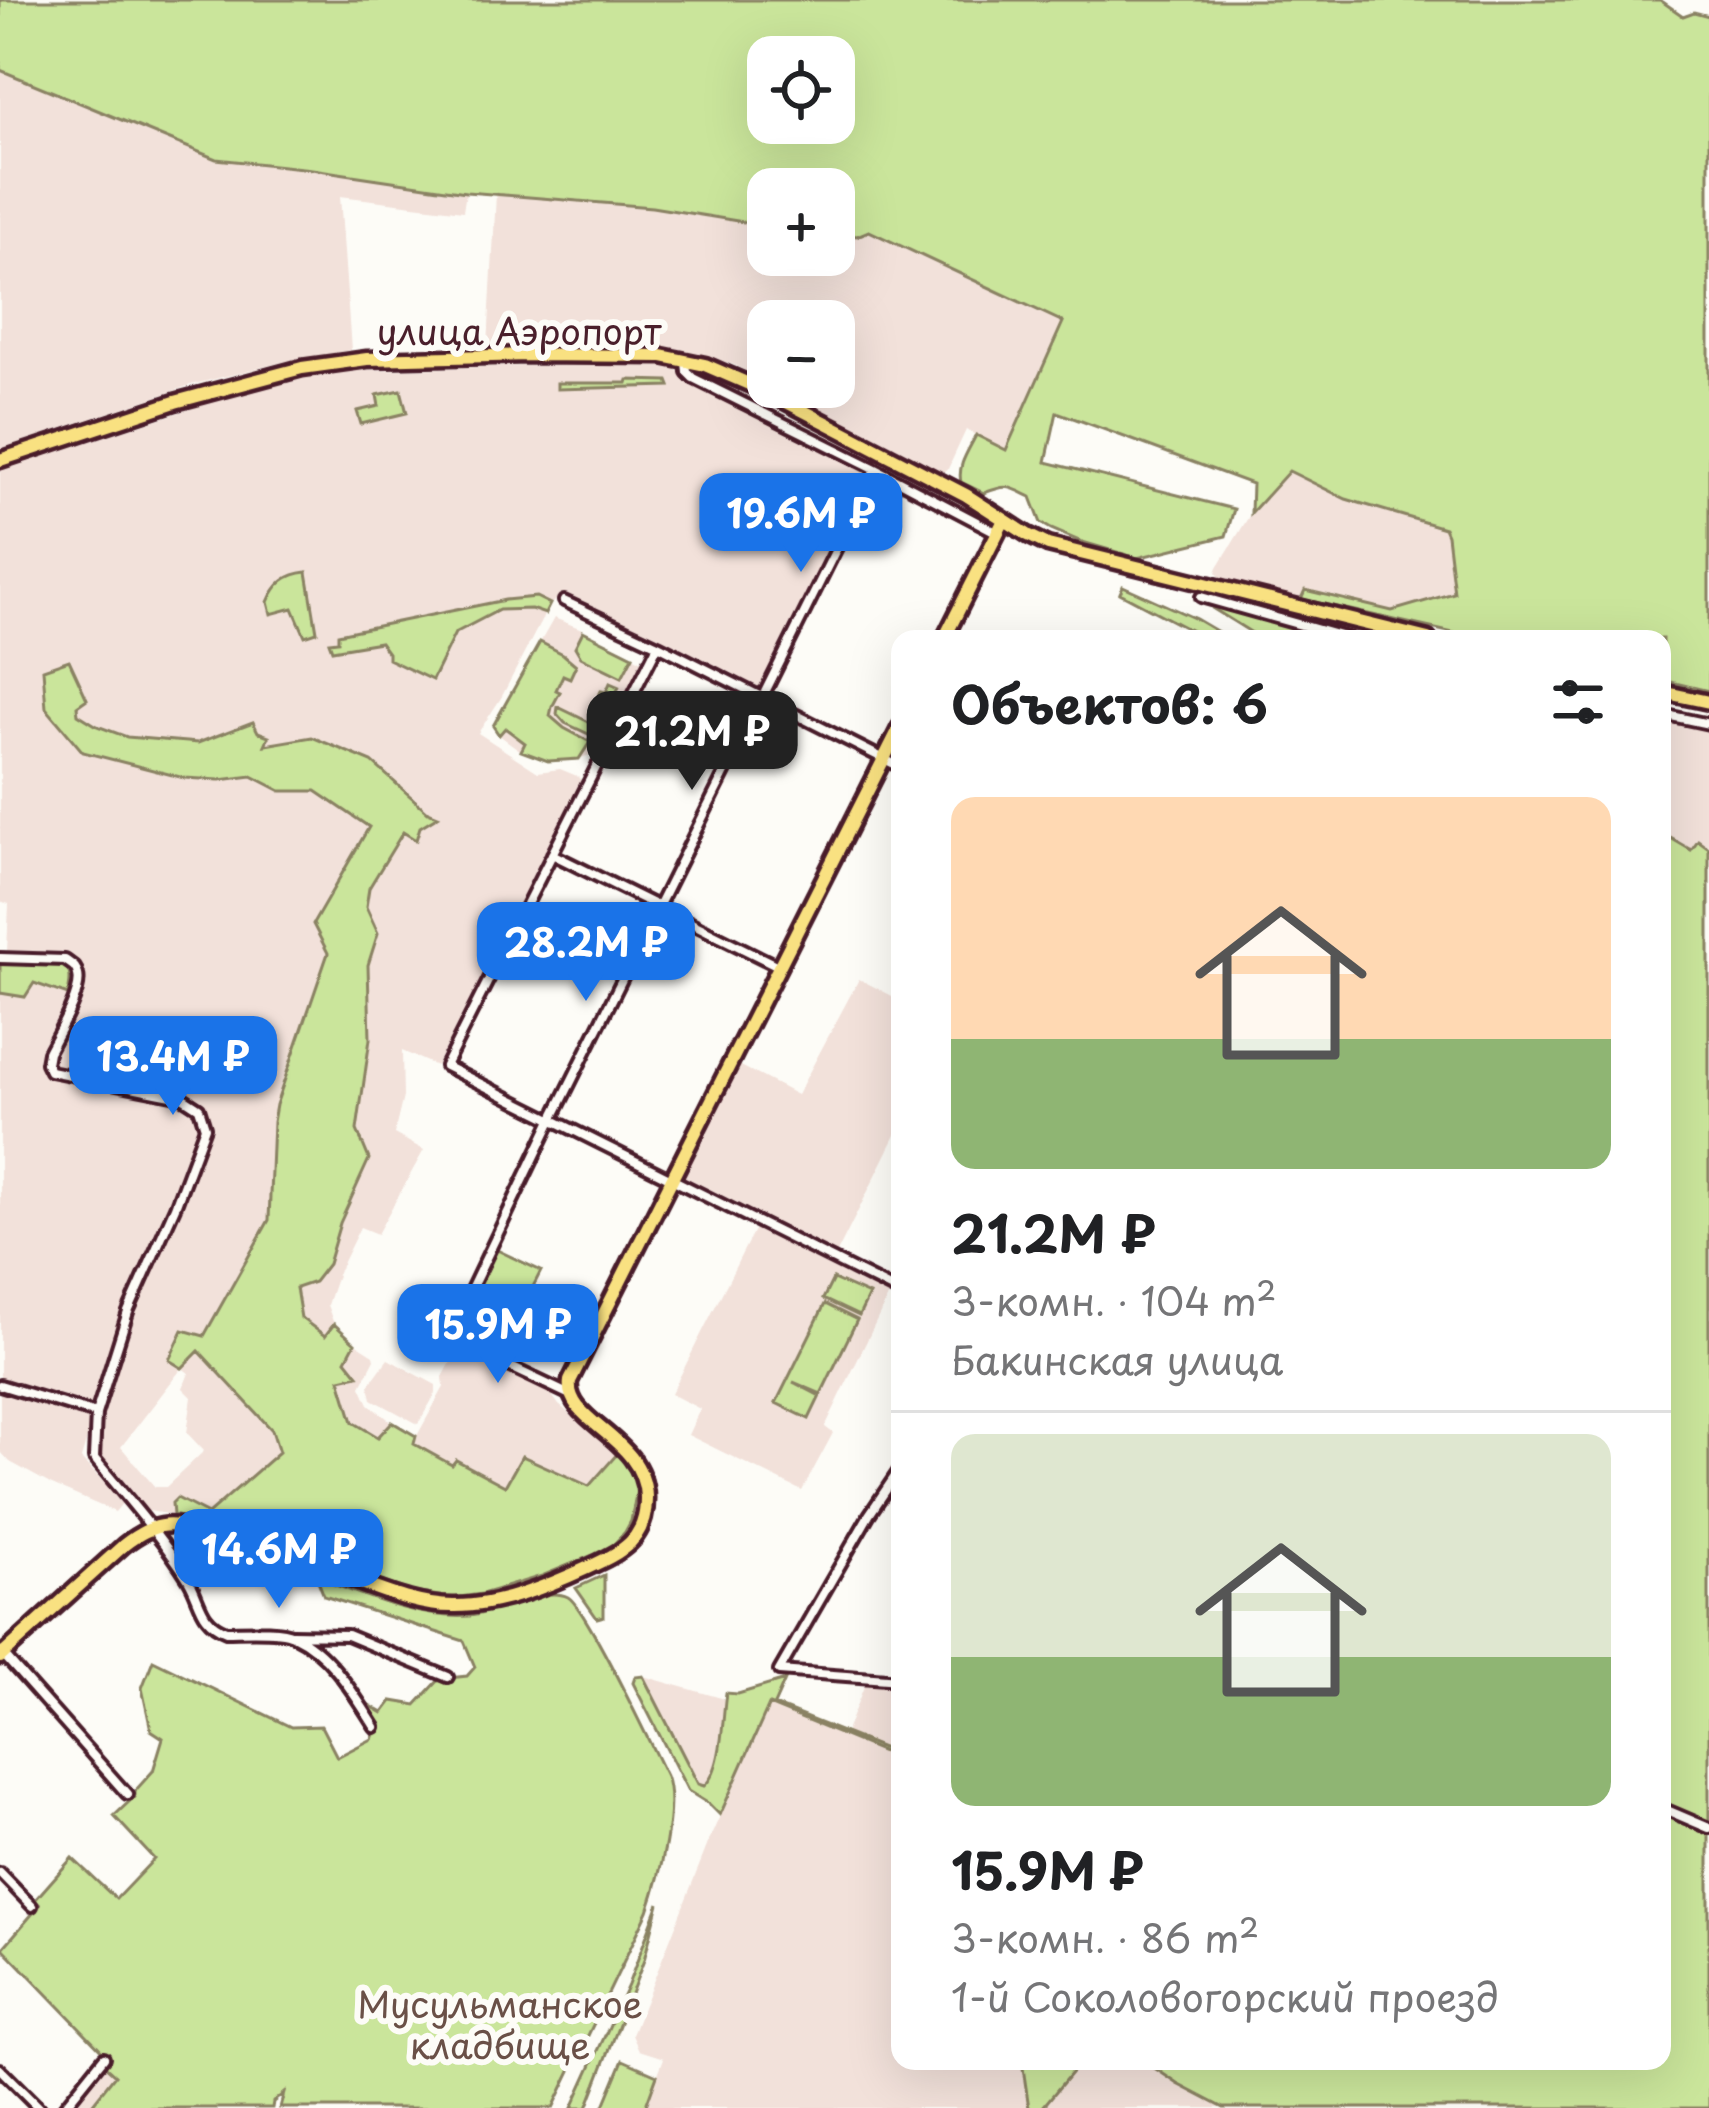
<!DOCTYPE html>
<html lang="ru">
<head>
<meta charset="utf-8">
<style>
  :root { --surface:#fff; --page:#f6f6f6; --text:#202124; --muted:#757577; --line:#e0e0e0; --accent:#1a73e8 }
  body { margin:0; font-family:"Playpen Sans",sans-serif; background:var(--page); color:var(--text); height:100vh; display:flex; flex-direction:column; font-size:45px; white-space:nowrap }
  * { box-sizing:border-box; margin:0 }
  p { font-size:39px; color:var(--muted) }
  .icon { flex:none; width:66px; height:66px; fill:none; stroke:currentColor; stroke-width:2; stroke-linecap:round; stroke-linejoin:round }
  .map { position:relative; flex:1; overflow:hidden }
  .sheet { position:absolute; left:891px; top:630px; width:780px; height:1440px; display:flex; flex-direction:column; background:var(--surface); border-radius:24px; box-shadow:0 12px 48px #0002 }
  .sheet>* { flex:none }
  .controls { position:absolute; left:747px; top:36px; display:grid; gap:24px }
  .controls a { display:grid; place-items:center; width:108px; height:108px; border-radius:24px; background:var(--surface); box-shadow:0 12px 48px #0002; font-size:60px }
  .price { position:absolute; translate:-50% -102px; padding:0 27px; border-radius:24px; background:var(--accent); color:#fff; font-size:39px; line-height:78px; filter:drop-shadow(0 3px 6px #0008) }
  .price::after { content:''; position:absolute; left:50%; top:72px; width:36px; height:27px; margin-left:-18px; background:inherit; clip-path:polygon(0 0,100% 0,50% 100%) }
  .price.selected { background:#222; color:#fff }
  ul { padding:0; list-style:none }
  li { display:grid; align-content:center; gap:24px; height:636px; padding:0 60px }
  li+li { border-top:3px solid var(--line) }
  li span { display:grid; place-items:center; height:372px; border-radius:24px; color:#555 }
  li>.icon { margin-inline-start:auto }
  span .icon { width:216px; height:216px; fill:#fffc; stroke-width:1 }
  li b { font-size:51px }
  h2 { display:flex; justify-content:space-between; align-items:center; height:144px; padding:0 60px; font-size:51px }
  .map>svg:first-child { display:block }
</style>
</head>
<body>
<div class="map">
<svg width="1709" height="2108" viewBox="0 0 1709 2108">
  <rect width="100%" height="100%" fill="#fdfcf7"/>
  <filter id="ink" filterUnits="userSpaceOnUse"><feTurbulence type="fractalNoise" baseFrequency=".00833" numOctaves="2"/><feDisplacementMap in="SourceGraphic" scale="24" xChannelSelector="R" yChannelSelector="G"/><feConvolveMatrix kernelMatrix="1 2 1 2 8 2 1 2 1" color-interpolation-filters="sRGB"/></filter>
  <g filter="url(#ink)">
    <path fill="#f2e1da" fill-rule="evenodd" d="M0,70l216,89 96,10 154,23 -3,19 -123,-15 11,154 -64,11 -96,24 -191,64z
      M496,194l156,13 116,19v29h66v-22l23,3 11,-6 195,92 -57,129 -40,-21 -18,39 -5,3 -164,-85h55v-66h-66v61l-36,-18 -57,-16 -21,-2h-166z
      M644,363l30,5 14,11 174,86 6,13 -103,207 -5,4 -4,1 -191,-96 -15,10 -49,94 -23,35 60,39 22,-3 17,7 7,7 -148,283 -34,-15 1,46 -9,37 30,16 -47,84 -17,-7 -22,45 -11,33 7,19 -9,13 -23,-19 -6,-30 32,-24 12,-41 17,-93 13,-91 -2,-74 10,-32 -12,-26 3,-19 35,-57 16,-4 -42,-2 -50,128 -52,152 -3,17 -4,98 -66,117 -34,23 13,7 16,-16 74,79 7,23 -71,61 -36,-11 1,12 -31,-5 -46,-56 4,-40 36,-110 -11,-4 -32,107 -93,-24v-390l25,4 9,-14 34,11 16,-3 -9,-34 -68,-5 2,-48 -9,-3v-431l249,-80 78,-19zM182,1368l7,5 -6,15 9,9 -5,36 17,18 -38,36h-11l-34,-40z
      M1289,471l57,28 98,29 3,7 7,59 -62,17 -86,-21 -5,9 -80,-21 -5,-6 2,-5 33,-54z
      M554,618l28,11 64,34 -46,88 -21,8 -31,2 -27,-10 -22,-16 -6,-9z
      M1662,716l47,10v122l-11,-8 -6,10 -30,-17z
      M859,979l41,21v127l-65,130 -152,-75 -3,-9 57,-109 60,31z
      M756,1226l134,67 -65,134 8,6 -31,58 -114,-56 12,-26 -29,-15z
      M355,1343l19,12 1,4 -14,27 8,18 23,18 -14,15 -25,-15 -13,-44 5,-18z
      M462,1350l86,40 11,15 59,48 -29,33h-84l-48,-26 -4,6 -40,-23 31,-56 -1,-10 14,-26z
      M388,1359l48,26v8l-18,31 -46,-25 -3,-14z
      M0,1393l84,23 8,6 -11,37 42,43 -8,10 -63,-27 -42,-23 -10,-11z
      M643,1676l82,23 -10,71 -4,12 -7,4 -6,-2z
      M865,1684l35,1v70l-55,-21z
      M769,1705l131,55v301h122l7,47h-384l19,-50 -25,-8 -7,-15 79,-199z
      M1081,2061h63l34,23 46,24h-182z
      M103,2064l12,11 -26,33h-20z"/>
    <path fill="#cae59b" stroke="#8a8263" stroke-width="3" fill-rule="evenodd" d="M0,0h1660l23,16 11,-4 15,4v675l-47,-11v-41h-182l-179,-40 4,-9 87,21 62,-18 -7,-58 -3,-7 -98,-29 -57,-28 -38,42 1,-29 -195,-72 -11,50 188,47 -8,27 -89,22 -58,-17 -28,-12 -10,-6 -10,-26c-23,-11 -23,-13 -47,-4l-23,-11c-4,-17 8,-32 15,-47l30,15 57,-128 -194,-91 -12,5 -23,-3v-44h-66v37l-116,-19 -186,-15 -154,-23 -96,-10 -216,-89zM768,57h66v66h-66z
      M628,380l40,1 2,5 -113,3v-6h70z
      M401,390l6,23 -46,11 -4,-13 22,-5 -2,-11z
      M307,572l10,60 -12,4 -12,-28 -22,6 -3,-12c8,-19 19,-28 39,-30z
      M1123,586l73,33 34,20h-23l-87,-46z
      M536,597l14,7 -5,10 -14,-5 -32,1 -44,23 -23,47 -44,-21v-6l-8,-11 -48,8 -3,-8 9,-1v-7l167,-34z
      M1211,603l111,31 -2,5h-50l-18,-6 -40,-25z
      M583,631l50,25 -11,21 -41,-20 -6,-10z
      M540,642l23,12 13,11 -6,13 -7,-3 -7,15 4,2 -8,15 -2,9 14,12 26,14 -11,17 -31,2 -27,-10 4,-8 -20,-15 -6,7 -6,-9z
      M69,660l18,39 -10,7 1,8 19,12 30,11 71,6 55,-21 5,10 11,4 -4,9 47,-8 60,25 56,50 10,4 -18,11 -4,13 -13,-8 -34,56 -3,19 12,26 -10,32 2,74 -13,91 12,29 -29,64 -12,41 -14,18 -18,6 5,30 24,18 9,-12 21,19 -9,17 12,15 -18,4 13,43 25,15 14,-15 24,14 -2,8 38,21 4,-5 49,26 17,-30 67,30 29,-33 16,20 3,16 -6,32 -6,11 -11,12 -21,11 -51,21 -60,18 -30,4 -39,-6 -200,-67 -40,-10 -1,-12 5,-5 31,16 71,-62 -7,-22 -73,-79 -17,17 -13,-8 14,-30 21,6 65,-116 4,-98 3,-17 52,-152 -15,-29 56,-97 -53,-36h-35l-29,-15 -32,4 -36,-2 -101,-26 -37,-44 -3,-39z
      M610,683l9,4 -26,49 -28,-13 -8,-9 1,-7 33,16 4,-9 -4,-2 10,-21 5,1z
      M1662,833l29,17 7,-10 11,8v1260h-485l-46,-24 -34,-23h518z
      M0,963l63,1c10,9 7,18 5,31l-34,-12 -9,14 -25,-4z
      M495,1249l46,22 -42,83 -39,-19 -2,-10z
      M833,1279l36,16 -10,21 -36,-17z
      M825,1304l32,16 -36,74 -28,-12 27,14 -11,23 -33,-16z
      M604,1575v41l-7,2 -21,-30z
      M317,1578c47,17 101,42 153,38 27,-3 73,-31 98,-19 18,10 84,151 98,179 12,30 -7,104 -18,135l-95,197h-273l4,-15 -11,9 -1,6h-183l26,-33 -12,-11 5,-7 -105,-109 37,-43 -5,-5 37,-42 44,41 38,-40 -40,-43 20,-19v-5l19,-21 10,-33 -12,-8 -9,-42 11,-28 138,67 30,-1 16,31 35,-18 7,-16 -15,-21 19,11 9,-12 24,4 24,-26 27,-3 8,-9 -11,-26 -140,-45z
      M643,1676l55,108 6,2c19,-16 18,-67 22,-93l12,1 47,-14 -11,25 126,50v4l-131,-54 -49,110 -11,-11 -21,-13 -55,-108 2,-6z
      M659,1903l-15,57 -57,148h-15l56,-123z
      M623,2060l34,15 -12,33h-42z
      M1022,2061h59l-39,47h-13z"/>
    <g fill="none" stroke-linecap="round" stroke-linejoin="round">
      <defs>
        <path id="street" d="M686,362l1,10 6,6 183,91 122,64
          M1201,597l150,42
          M564,601l94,44 242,122
          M658,645l-213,421 455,227
          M1662,714l47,10
          M552,854l226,112
          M0,958l65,2c8,6 11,6 13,15 5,17 -22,61 -30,77l-2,11 4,8 132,26 17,11 6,19 -30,80 -47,105 -32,102 -2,44c32,39 67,78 94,121 13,21 11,42 38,52 16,0 53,-3 67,4 37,17 61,59 82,92
          M0,1385l96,29
          M570,1395l-112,-53 -5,-8 1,-9 98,-205 324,-651
          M900,1469l-31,46 -90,156 121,9
          M292,1634l55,1 101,42
          M1,1652l126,142
          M1662,1808l47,20
          M0,1873l32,33
          M0,2069l39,39
          M63,2108l41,-51"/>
        <path id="primary" d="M0,460l175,-58 127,-34 65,-9 163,-4 132,1 43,9 60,26 201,104 62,40 20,10 380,94
          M944,639l60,-119
          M1662,692l47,10
          M0,1657l124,-112c33,-26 48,-22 87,-12 46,16 92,31 139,46 33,12 70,28 106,27 43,0 92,-20 131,-38 35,-16 60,-28 59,-71 -2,-61 -82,-74 -76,-116l330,-654"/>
      </defs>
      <use href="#street" stroke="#4a1f2b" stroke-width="16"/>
      <use href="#primary" stroke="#4a1f2b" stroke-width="21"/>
      <use href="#street" stroke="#fdfcf7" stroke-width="8"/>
      <use href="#primary" stroke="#f9e181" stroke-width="12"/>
    </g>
  </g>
  <g text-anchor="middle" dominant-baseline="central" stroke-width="12" stroke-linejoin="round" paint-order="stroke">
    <g font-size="36" fill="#4a1f2b" stroke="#fdfcf7">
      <text x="519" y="330">улица Аэропорт</text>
    </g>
    <g font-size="36" fill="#6a5047" stroke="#fdfcf7">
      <text x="500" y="2003">Мусульманское<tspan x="500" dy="41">кладбище</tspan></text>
    </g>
  </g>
</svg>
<div class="controls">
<a><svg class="icon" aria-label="locate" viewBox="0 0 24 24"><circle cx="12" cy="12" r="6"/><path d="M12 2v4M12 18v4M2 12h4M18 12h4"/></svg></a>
<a>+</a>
<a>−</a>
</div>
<b class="price" style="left:801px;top:575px">19.6M ₽</b>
<b class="price selected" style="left:692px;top:793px">21.2M ₽</b>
<b class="price" style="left:586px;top:1004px">28.2M ₽</b>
<b class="price" style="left:173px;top:1118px">13.4M ₽</b>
<b class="price" style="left:498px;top:1386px">15.9M ₽</b>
<b class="price" style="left:279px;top:1611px">14.6M ₽</b>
<section class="sheet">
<h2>Объектов: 6<svg class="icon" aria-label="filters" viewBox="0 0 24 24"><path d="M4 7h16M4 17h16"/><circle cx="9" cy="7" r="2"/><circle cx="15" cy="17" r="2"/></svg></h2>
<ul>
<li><span style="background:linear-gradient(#ffd9b3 65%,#8fb573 0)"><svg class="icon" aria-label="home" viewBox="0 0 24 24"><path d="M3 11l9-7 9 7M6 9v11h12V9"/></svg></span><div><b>21.2M ₽</b><p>3-комн. · 104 m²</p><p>Бакинская улица</p></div></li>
<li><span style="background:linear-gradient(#dfe7d0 60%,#8fb573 0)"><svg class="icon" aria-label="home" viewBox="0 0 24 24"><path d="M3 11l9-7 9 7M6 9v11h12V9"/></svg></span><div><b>15.9M ₽</b><p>3-комн. · 86 m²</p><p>1-й Соколовогорский проезд</p></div></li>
</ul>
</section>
</div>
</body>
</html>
